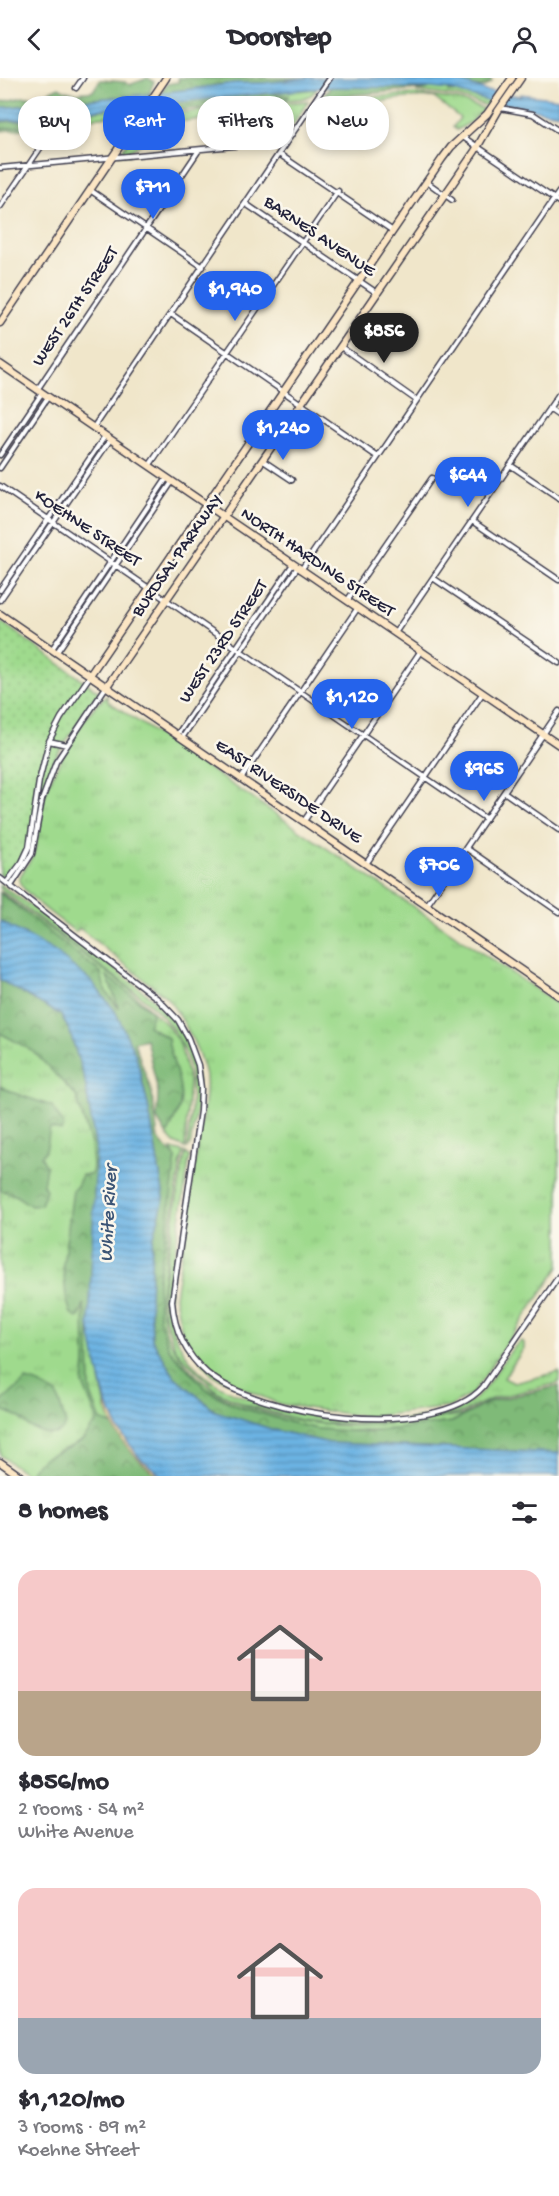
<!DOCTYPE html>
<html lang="en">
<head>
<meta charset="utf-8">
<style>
  :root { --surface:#fff; --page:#f2f2f3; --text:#2b2b33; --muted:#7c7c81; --accent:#2563eb }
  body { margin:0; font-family:"Gochi Hand",sans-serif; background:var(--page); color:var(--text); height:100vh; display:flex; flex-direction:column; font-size:22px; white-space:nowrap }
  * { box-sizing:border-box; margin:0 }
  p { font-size:20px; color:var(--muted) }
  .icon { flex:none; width:33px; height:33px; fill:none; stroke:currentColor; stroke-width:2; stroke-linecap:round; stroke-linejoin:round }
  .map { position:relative; height:1398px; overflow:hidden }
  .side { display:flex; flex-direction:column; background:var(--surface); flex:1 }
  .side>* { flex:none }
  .banner { position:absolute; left:18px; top:18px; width:524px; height:54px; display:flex; gap:12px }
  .price { position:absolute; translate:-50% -51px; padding:0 14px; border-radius:21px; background:var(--accent); color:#fff; font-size:20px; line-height:39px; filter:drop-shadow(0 2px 3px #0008) }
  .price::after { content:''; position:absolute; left:50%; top:36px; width:18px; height:14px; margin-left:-9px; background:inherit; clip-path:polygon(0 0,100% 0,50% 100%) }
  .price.current { background:#222; color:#fff }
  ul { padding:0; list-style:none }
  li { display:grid; align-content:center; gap:12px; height:318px; padding:0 18px }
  li span { display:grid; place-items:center; height:186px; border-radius:18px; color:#555 }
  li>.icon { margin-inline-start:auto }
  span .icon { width:108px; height:108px; fill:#fffc; stroke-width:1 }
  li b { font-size:26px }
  h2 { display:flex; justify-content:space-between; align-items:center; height:72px; padding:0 18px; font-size:26px }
  .chip { padding:0 21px; border-radius:24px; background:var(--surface); box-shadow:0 3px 9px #0003; font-size:21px; line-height:54px }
  .chip.current { background:var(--accent); color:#fff }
  header { display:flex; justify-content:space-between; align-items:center; height:78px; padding:0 18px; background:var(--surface); font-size:27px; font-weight:700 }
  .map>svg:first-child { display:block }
</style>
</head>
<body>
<header><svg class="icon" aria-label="back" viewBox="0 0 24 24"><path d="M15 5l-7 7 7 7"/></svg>Doorstep<svg class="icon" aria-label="person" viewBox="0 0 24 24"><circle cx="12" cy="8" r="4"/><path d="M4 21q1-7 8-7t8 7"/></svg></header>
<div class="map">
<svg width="559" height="1398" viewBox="0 0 559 1398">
  <defs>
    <pattern id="grass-tufts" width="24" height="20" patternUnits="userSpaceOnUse" patternTransform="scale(1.5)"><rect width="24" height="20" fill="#9fda8d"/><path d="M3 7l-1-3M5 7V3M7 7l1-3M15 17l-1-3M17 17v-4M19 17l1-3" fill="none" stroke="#89bb7b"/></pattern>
    <pattern id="forest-crowns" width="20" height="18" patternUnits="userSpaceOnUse" patternTransform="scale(1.5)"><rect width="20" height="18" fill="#7fba78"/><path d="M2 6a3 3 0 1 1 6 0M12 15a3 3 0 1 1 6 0" fill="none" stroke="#689764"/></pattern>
    <pattern id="sand-dots" width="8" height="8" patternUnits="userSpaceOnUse" patternTransform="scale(1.5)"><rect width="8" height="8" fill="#eeda9e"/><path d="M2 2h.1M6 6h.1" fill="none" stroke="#ccbb89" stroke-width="1.8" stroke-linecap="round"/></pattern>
    <pattern id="park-dots" width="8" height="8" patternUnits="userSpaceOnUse" patternTransform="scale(1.5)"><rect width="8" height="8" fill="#9fda8d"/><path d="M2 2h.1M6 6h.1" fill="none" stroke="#89bb7b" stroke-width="1.8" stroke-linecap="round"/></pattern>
    <pattern id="water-rules" width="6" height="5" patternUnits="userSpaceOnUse" patternTransform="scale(1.5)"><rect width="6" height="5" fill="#6cb3e3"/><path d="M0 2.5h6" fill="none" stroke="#5891b9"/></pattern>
  </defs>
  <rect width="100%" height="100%" fill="#fbf7ec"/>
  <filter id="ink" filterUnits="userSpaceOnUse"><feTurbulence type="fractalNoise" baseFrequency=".0167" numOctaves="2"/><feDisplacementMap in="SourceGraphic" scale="12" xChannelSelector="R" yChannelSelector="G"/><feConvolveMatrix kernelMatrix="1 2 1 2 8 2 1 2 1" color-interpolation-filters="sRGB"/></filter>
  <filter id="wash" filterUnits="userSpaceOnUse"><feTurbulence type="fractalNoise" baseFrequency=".008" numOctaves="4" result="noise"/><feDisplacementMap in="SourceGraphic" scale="24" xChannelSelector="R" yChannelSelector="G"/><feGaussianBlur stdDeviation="1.35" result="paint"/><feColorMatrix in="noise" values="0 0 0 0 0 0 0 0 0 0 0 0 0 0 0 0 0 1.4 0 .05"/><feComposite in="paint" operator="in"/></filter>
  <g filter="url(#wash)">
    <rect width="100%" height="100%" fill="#f0e6ca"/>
    <path fill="url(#grass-tufts)" stroke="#607e64" stroke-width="1.5" d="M427,9l24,3 -2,2h8l34,10 -4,4 -28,-9 -43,-6 12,-2z
      M317,11c-8,11 -19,10 -32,11l3,-4 -16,-3z
      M414,16l45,6 25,9 -13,13 -14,8 -4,-3 7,-9 -27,-21c-15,1 -33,0 -48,4 -18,5 -30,16 -50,14l1,-11 -21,2 4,-5 11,-1z
      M221,20l-3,3 -41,5 5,4 -35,2 6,-7z
      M308,23l-15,24 -21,-6 -1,-1h-57l-69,7 -1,17 -14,9v4l-10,-1 25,-38z
      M141,28l-5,7 -4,1 -54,5 -28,8 -50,4v-2l34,-4 40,-12z
      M107,618l1,5 451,304v262l-86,126 -23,14 -82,10 -89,-13 -67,-29 -29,-38 -8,-40 29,-192c1,-13 3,-26 -1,-38 -7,-24 -21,-51 -37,-70l-87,-69 -3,4c-12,-9 -55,-39 -57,-52 3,-10 12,-18 15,-28 6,-16 4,-34 9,-50 6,-24 43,-95 64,-106z
      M0,806l48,34 104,80 22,23 13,22 10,36v29l-7,38 -3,2c4,-32 9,-65 -2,-96 -15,-40 -54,-63 -86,-87 -33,-26 -66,-51 -99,-77z
      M0,813l129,98 39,37 12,18 9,37 -4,67 -11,-5 -8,-9 3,-2 3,-9 -4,-85 -20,-12 4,-12 -2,-4 -42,-32 13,33 -17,-14 -3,-24 -71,-55z
      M0,908l67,71 29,93 -7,175 17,84 9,20 -8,-7 21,34 -99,20 -29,-21z
      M171,1071l13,3 -4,13c-4,30 -10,60 -14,90 -3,21 -7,43 -3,64 4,24 17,40 34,57 23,22 37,27 67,36 74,23 125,12 199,3 10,-4 18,-10 28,-14l-39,21 -52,7 -56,2 -26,-2 -22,-5 -60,-18 -31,-18 -36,-39 -10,-31 -1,-40 9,-49 9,-71z
      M186,1075l4,4c-5,27 -8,54 -13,81 -4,30 -13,60 -4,90 7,21 21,41 40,54 13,9 27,14 42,19 56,20 115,25 174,15 12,-2 25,-4 35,-10 27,-14 34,-47 57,-65l3,2v5l-20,30 10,5 45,-11v11l-68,16 -29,14 -57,9 -33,2 -47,-1 -25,-3 -53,-15 -29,-13 -34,-33 -9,-11 -11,-33 -1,-29 19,-118z"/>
    <path fill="url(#forest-crowns)" stroke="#506e5a" stroke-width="1.5" d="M148,0l6,4 -5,12 -149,14v-6l23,-5h15l21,-10c11,8 21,6 34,4l7,-11 25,2 4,3z
      M178,0h129l-43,5h-29l-74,10 6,-9 12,-2z
      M444,0h46l2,4c-3,1 -5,4 -8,5 -6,3 -32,-8 -40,-9z
      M416,8l13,2 -108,10 10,-11z
      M272,15l8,3h9l-4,4 -103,10 -6,-4 42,-5 3,-3z
      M55,40l-21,7 -34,4v-7z
      M0,815l101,80 4,17 14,19 -12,-33 43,34 2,4 -4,12 20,12c2,23 16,44 12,67 -2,9 -8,18 -11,27l-3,2 -9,-15 1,-27 -12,-53 -12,3 18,51 6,46c5,8 12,11 18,19l-9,71 -9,49 1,40 10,31 36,39 9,6 22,12 60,18 22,5 51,3 83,-10 39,-21 68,-15v67l-230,-10 -55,-13 -59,-19 -41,-35 -22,-37 -2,-43 2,-53 12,-45 -16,-93 -12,-49 -21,-45 -115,-90z
      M0,902l61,35 9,17 15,49 11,69v57l-7,127 1,57 11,30c16,1 25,25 36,36 6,7 14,13 21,19l-130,-1c17,-26 31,-20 53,-34 7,-4 8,-14 16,-18l-1,-6 -13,-33 2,-21 -1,-59 -3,10 -4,4 -6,-4 -5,-17 -3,-32 10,-75 4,-4 5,-11h7l3,-2 1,-8 -2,-21 -15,-48 -43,-45 -33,-18z
      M0,1008l14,7 38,13 12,20 -3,5 -11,-3c-3,9 0,20 -9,28l5,10 -3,19 3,5 -5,15 -10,1 -16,-11 -15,-5z
      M26,1302l11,3 20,11 9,31c-9,16 -25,8 -38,1 -4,-3 -6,-8 -11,-10 -6,-3 -11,-3 -17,-8v-5z"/>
    <path fill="url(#sand-dots)" stroke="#887e6c" stroke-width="1.5" d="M106,1324l13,28 43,46h-4c-22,-18 -50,-44 -52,-74z"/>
    <path fill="url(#park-dots)" stroke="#607e64" stroke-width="1.5" d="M0,543l99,71 -44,66 -25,93 -21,29 -9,-5z"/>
    <path fill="url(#water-rules)" stroke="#476a8f" stroke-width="1.5" d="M307,0h137l15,3 27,10 35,5v-2l38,5v15l-72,-13 -36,-11 -20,-2 -100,-1 -235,23 -41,8 -55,3v-13l161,-15 74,-10h29z
      M0,843l54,30 37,30 24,30 21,45 12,49 16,93 -12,45 -2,53 2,43 22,37 41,35 59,19 55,13 230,10v23h-397l-23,-19 -20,-27 -13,-28 -10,-41 -7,-36 7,-175 -11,-69 -15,-49 -9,-17 -61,-35z"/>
  </g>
  <g filter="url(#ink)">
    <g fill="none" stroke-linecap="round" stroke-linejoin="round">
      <defs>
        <path id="street" d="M76,10l7,-10
          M500,30l33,6 26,17
          M463,59l96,65
          M279,76l114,77
          M0,90l287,-27
          M427,104l25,18
          M90,112l113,77
          M246,126l131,89
          M0,129l47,-69
          M171,236l207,143
          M341,269l75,53
          M37,312l162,-240
          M549,330l10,7
          M93,350l237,-350
          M0,377l42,-62
          M262,382l30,20
          M510,387l49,33
          M149,388l189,-275
          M0,390l48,-71
          M0,408l486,333
          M472,443l87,59
          M301,492l258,-378
          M433,500l126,85
          M0,512l105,-154
          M0,522l110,-160
          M347,523l85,-123
          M395,555l164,-239
          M52,571l115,-171
          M57,574l115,-170
          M177,657l116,-171
          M182,660l115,-170
          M49,663l18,4
          M241,701l116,-170
          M504,714l55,38
          M304,743l116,-169
          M466,770l93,64
          M366,786l116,-170
          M0,800l158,121 20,21 10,18 10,27 3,23 -1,23 -28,190c2,28 13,53 35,72 52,43 227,69 276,14l76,-111
          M7,804l15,-20 7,-15 10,-66 10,-40 12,-23 29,-42
          M11,808l21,-32 10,-54 14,-38 50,-75
          M427,827l132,-194"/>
        <path id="secondary" d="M0,245l166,-245
          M0,286l559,381
          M0,536l559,382
          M90,597l352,-516 9,-12 36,-33 25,-36
          M107,608l368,-535 23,-40 23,-33
          M0,1384l20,14"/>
      </defs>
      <use href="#street" stroke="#413f50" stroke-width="7"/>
      <use href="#secondary" stroke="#413f50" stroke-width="9"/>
      <use href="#street" stroke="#fff" stroke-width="4"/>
      <use href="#secondary" stroke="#fce6c4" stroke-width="6"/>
    </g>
  </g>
  <g text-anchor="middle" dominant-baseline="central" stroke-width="5" stroke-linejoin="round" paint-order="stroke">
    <g font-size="18" fill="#22223b" stroke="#fbf7ec">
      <text transform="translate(319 159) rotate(34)">BARNES AVENUE</text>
      <text transform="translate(76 229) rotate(-56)">WEST 26TH STREET</text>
      <text transform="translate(87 451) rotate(34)">KOEHNE STREET</text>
      <text transform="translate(178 478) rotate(-55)">BURDSAL PARKWAY</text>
      <text transform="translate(317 485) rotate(34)">NORTH HARDING STREET</text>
      <text transform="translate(224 564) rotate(-56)">WEST 23RD STREET</text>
      <text transform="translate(288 714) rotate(34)">EAST RIVERSIDE DRIVE</text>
    </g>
    <g font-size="20" font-style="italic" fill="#3c5576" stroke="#fbf7ec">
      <text transform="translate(110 1136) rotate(-87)">White River</text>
    </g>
  </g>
</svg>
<b class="price" style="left:153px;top:142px">$711</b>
<b class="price" style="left:235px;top:244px">$1,940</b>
<b class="price current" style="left:384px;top:286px">$856</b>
<b class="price" style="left:283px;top:383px">$1,240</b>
<b class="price" style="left:468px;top:430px">$644</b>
<b class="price" style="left:352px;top:652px">$1,120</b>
<b class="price" style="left:484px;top:724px">$965</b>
<b class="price" style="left:439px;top:820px">$706</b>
<div class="banner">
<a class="chip">Buy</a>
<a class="chip current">Rent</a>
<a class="chip">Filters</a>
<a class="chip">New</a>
</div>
</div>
<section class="side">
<h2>8 homes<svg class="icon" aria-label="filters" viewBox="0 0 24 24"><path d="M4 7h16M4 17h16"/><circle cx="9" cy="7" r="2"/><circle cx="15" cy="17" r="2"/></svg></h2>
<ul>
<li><span style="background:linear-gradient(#f6c9c9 65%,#b9a48a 0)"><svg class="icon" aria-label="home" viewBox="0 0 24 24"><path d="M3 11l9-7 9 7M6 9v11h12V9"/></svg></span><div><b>$856/mo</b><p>2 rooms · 54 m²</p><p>White Avenue</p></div></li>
<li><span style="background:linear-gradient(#f6c9c9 70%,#9aa5b1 0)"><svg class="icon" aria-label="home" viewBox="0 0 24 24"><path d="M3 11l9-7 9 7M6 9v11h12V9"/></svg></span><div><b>$1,120/mo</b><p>3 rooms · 89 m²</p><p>Koehne Street</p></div></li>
</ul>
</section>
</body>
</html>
